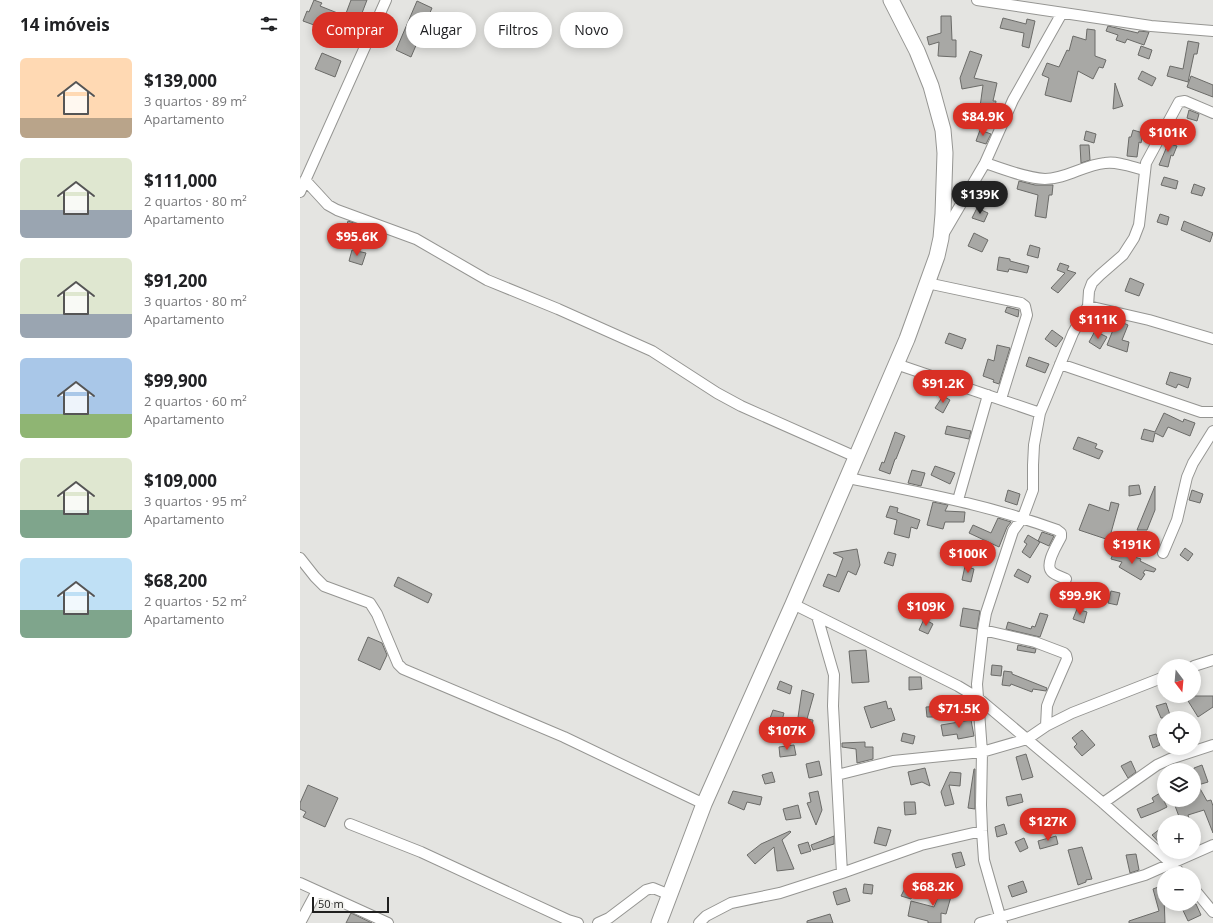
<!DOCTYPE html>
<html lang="pt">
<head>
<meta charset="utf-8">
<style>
  :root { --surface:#fff; --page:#f6f6f6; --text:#202124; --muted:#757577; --accent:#d93025 }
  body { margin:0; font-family:"Open Sans",sans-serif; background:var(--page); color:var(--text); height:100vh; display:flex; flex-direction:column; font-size:15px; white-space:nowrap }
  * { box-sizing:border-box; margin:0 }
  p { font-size:13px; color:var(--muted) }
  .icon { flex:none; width:22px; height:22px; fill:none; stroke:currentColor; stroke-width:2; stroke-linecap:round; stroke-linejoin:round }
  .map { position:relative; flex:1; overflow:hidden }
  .panel { display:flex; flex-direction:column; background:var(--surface); width:300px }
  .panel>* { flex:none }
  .banner { position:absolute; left:12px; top:12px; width:380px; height:36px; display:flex; gap:8px }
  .needle { width:26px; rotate:164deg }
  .fabs { position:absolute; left:857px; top:659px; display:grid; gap:8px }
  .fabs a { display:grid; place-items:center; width:44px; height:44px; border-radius:50%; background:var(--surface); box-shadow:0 2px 10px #0003; font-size:20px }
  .scale { position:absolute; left:12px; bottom:10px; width:77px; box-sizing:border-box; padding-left:4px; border:2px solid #20201f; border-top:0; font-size:11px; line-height:14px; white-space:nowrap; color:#20201f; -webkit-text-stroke:3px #f2f2ee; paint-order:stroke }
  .price { position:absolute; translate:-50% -34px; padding:0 9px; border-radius:14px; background:var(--accent); color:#fff; font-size:13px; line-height:26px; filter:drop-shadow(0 1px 2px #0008) }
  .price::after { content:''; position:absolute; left:50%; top:24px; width:12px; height:9px; margin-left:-6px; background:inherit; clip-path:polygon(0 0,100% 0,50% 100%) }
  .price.current { background:#222; color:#fff }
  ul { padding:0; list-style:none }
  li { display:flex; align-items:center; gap:12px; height:100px; padding:0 20px }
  li span { display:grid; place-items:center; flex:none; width:112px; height:80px; border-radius:6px; color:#555 }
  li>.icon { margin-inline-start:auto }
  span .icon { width:48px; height:48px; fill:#fffc; stroke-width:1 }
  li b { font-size:17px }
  h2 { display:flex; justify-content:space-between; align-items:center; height:48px; padding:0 20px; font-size:17px }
  .pill { padding:0 14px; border-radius:18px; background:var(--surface); box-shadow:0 2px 10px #0003; font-size:14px; line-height:36px }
  .pill.current { background:var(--accent); color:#fff }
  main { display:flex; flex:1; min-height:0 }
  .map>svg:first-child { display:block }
</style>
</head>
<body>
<main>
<section class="panel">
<h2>14 imóveis<svg class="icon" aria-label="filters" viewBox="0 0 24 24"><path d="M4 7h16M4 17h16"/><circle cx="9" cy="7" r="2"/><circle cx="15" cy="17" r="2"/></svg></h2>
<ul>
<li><span style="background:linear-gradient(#ffd9b3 75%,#b9a48a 0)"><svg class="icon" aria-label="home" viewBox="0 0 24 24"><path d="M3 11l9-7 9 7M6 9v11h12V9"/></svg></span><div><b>$139,000</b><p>3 quartos · 89 m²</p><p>Apartamento</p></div></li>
<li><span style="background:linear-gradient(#dfe7d0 65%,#9aa5b1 0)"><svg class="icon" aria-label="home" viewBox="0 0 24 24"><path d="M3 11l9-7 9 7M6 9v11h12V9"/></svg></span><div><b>$111,000</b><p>2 quartos · 80 m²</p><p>Apartamento</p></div></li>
<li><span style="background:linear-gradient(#dfe7d0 70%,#9aa5b1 0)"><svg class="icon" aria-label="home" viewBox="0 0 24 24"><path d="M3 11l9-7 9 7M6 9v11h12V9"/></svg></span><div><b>$91,200</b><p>3 quartos · 80 m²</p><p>Apartamento</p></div></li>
<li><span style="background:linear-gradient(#a9c7e8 70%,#8fb573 0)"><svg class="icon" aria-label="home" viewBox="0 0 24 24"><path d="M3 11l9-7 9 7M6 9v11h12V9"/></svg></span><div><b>$99,900</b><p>2 quartos · 60 m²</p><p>Apartamento</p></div></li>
<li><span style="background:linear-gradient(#dfe7d0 65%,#7fa58c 0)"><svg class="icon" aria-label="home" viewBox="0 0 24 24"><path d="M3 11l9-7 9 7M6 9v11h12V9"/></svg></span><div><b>$109,000</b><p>3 quartos · 95 m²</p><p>Apartamento</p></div></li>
<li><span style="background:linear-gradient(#bfe0f5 65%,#7fa58c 0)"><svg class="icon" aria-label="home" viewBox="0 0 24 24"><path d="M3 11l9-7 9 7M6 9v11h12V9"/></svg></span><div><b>$68,200</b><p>2 quartos · 52 m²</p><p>Apartamento</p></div></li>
</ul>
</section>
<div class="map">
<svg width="913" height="923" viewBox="0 0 913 923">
  <rect width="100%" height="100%" fill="#e4e4e1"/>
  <path fill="#a8a8a5" stroke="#6b6b68" d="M14,0l8,3 -2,3 25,10 6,-16h16l-5,13h-2l-10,25 -35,-14 -1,1 -11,-4 4,-10 2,1z
    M117,1l15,7 -21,49 -15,-7z
    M641,16h10l1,24h4v17l-18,-1 1,-14 -10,3 -2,-8 14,-4z
    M703,18l23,6 1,-5 8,2 -6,27 -7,-2 2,-13 -24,-5z
    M808,26l30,7 1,-2 10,1 -5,13 -17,-6 -2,4 -9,-3 2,-5 -12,-4z
    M787,29l8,1v26l11,4 -3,8 -4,-1 -6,12 -15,-8 -7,31 -26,-7 4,-17 -7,-3 5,-12 12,4 8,-17 2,1 4,-15 13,4z
    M888,41l11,2 -2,11h-3l-6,28 -21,-6 3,-10 13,3z
    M841,46l11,4 -3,9 -11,-4z
    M670,51l12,4 -8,23 23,5 -4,18h3l-2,15 -15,-2 4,-29 -21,4 -2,-11z
    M22,53l19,8 -6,16 -20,-8z
    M842,71l14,7 -4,8 -14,-7z
    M891,76l22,9v12l-26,-10z
    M815,83l8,23 -10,3z
    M889,110l10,4 -2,7 -10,-3z
    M680,130l11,4 -5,10 -10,-3z
    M833,130l10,3 -2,10 -2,-1 -2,15 -10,-1 2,-19h2z
    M786,131l10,3 -2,9 -10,-3z
    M871,137l3,1 -1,7 4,1 -4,10 -2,-1 -3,12 -9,-2z
    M780,145h9l1,15 -9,3z
    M864,177l14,4 -2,8 -15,-4z
    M719,181l16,4h18l-1,10h-3l-3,23 -11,-2 3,-21 -21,-6z
    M894,184l11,4 -3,8 -11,-3z
    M677,208l11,5 -4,9 -12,-4z
    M860,214l9,3 -2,8 -10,-3z
    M48,221l15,5 -8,21 -13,-4 4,-9 -2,-1z
    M884,221l29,12 -3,9 -29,-12z
    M674,233l14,7 -6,12 -14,-6z
    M730,245l10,3 -2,10 -11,-3z
    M52,250l14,3 -4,12 -13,-4z
    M699,257l11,2v2l19,5 -2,7 -18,-4 -1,3 -11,-2z
    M760,263l9,3 -2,4 9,3 -18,20 -7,-5 14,-15 -8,-3z
    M830,278l14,6 -5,12 -14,-5z
    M707,307l12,3 -1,7 -13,-5z
    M817,320l11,5 -6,15 7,2 -2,10 -20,-7z
    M752,330l11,8 -7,9 -11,-8z
    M795,331l12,6 -7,12 -11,-7z
    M649,333l17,6 -4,10 -17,-6z
    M697,345l13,3 -11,36 -6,-2 1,-2 -11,-4 5,-17 6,2z
    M729,357l20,7 -4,9 -19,-7z
    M870,372l21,6 -3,10 -10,-4 -2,4 -10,-4z
    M632,383l12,4 -7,9 -9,-7z
    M643,396l7,4 -7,13 -8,-5z
    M864,413l19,9 1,-3 11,4 -5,13 -22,-9 -5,10 -8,-4 -2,9 -12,-3 3,-10 11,3z
    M647,426l24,5 -2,8 -24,-5z
    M595,432l10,4 -9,23h-1l-5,15 -11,-4 3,-8 2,1z
    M778,437l19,7 -2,4 8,3 -4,8 -26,-10z
    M635,466l20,7 -5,11 -19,-9z
    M612,470l13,3 -4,13 -13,-3z
    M839,485l2,9 -12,2v-10z
    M855,486v24l-8,20h-10z
    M708,490l12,4 -3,11 -12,-4z
    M892,490l11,4 -3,9 -11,-3z
    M633,502l15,3 -3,6 20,1 -1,10h-19l-2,7 -16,-4z
    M811,502l8,2 -10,36 -30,-10 10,-26 20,7z
    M590,506l8,2 -1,4 23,8 -3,9 -6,-2 -2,11 -15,-4 3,-14 -11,-3z
    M698,518l13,4 -4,5 -8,20 -30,-14 4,-8 18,8z
    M742,532l12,4 -5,10 -11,-5z
    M728,535l12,7 -10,16 -8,-6 5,-8 -3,-2z
    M885,548l8,6 -5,7 -8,-6z
    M557,549l3,16 -4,10 -8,-4 -9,21 -16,-6 5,-12 8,3 7,-19 -10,-5z
    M814,551l27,8 -1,2 16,8 -2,3 -9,-2 -2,3 2,1 -4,6 -22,-13 3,-5 -11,-3z
    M588,552l8,2 -3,12 -9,-3z
    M665,566l9,3 -3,13 -9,-2z
    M718,569l13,7 -3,7 -14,-7z
    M98,577l34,17 -4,9 -34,-17z
    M765,590l14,3 -2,8 -13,-2z
    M811,591l9,2 -3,12 -9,-2z
    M663,608l17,3 -3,18 -17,-3z
    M777,609l10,3 -3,11 -11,-4z
    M740,613l8,2 -8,22 -34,-8 2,-7 23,7 1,-3 3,1z
    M624,619l9,5 -5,10 -9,-4z
    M68,637l14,6 5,12 -7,15 -22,-10z
    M718,645l18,4 -1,4 -18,-3z
    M566,650l3,32 -17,1 -3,-32z
    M692,665l10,1 -1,10 -10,-1z
    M704,671l8,1v2l35,14 -1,3 -13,-2 -1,3 -21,-8 -1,2 -8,-1z
    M609,677h12l1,12 -13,1z
    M480,681l12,5 -2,8 -13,-5z
    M502,690l12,4 -7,25 6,1 -2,13 -15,-2z
    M885,696h28v11l-15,10z
    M586,701l2,8 3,-1 4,12 -24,8 -7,-21z
    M866,703l5,15h-10l-5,-12z
    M643,706l1,11h-17l-1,-10z
    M473,710l11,3 -3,11 -12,-3z
    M671,720l3,16 -16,3 -1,-5 -14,2 -2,-11z
    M782,730l13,15 -13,11 -8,-9 3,-3 -5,-6z
    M603,733l12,3 -2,8 -12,-3z
    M856,734l4,11 -7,3 -4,-12z
    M565,742v5h8v12l-16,4 -1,-14 -14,-2v-4z
    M494,745l2,10 -16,2 -1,-10z
    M726,754l7,23 -11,3 -6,-23z
    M519,761l3,14 -13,3 -3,-14z
    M831,761l5,11 -8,6 -7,-12z
    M902,765l6,17 -10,3 9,16 4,-1 2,6v27l-9,-23 -16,5 2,7h-9l-7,-19 7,-3h13v-32z
    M625,768l5,18 -8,-4 -11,3 -3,-13z
    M674,769h1v40l-7,-1z
    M472,772l3,10 -10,2 -3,-9z
    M650,772l11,1 -1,13 -11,-1 5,19 -9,2 -4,-14z
    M8,785l30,13 -13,29 -22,-10 3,-5 -6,-3v-6z
    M433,791l29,6 -2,8 -13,-3 -3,8 -16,-7z
    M518,791l4,19 -6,15 -9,-22 4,-1 -2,-9z
    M860,793l7,14 -8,4 -18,7 -4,-9 17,-7 -2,-4z
    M721,794l2,8 -15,4 -2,-9z
    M604,802h11l1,12 -11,1z
    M498,805l3,13 -15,2 -3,-11z
    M764,813l8,7 -7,9 -8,-7z
    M704,824l3,10 -10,3 -2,-10z
    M864,826v22l-12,-13z
    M578,827l13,3 -5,16 -12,-3z
    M490,831l1,1 -9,8 12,29 -17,2 -3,-24 -19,17 -8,-9 14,-11z
    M534,836v8l-21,6 -2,-5z
    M756,836l2,8 -18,5 -2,-8z
    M724,838l4,10 -8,4 -5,-10z
    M508,842l3,9 -10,3 -3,-9z
    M782,847l10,32 -6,1v2l-8,3 -10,-35z
    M661,852l4,13 -9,3 -4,-14z
    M836,854l3,16 -9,3 -4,-18z
    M723,881l4,11 -15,5 -4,-11z
    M644,882l10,4 -8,28 -5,-1v10h-13v-2l-20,-5 3,-15 23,6z
    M564,884l9,1 -1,9 -9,-1z
    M861,886l3,11 1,26h-36v-2l30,-10 -6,-22z
    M546,888l4,13 -13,4 -4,-13z
    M605,888l9,3 -3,8 -10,-3z
    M880,904h16l5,11 -13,6z
    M51,913l21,10h-26z
    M530,914l3,9h-26v-2z"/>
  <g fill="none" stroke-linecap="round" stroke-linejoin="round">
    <defs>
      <path id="street" d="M677,0l174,26 62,5
        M685,163c19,6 40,15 60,16 21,0 39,-14 60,-16 13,-2 27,4 39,7
        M5,180l23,25 9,5 79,29 71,41 71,29 94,42 65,42 24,13 115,51
        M0,192l86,-192
        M644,233l41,-70 28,-63 49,-87
        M627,283l94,20 4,3 2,9 -26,84
        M788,306l61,14 64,19
        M596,364l144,49
        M760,364l141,48h12
        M548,478c71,14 141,27 209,52l4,3v4c-4,8 -17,28 -9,35 3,3 10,5 14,7
        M658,500l30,-105
        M863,553l14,-33 10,-43 6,-14 20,-32
        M0,558l15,19 9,9 46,17 7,11 21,50 5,5 161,68 140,67
        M493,604l165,82 20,12 125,105 69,61 9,10
        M517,616l17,59 -1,31 9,167
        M683,630l52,12 29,11 2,2 1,4 -17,39 -3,8 -1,20
        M894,666l19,-6
        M537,775l56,-14 89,-9 45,-13 19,-13 26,-13 92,-36
        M803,803l54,-38 13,-6 43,-14
        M50,824l71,28 147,68 10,3
        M0,883l88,40
        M894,889l19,23
        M0,923l17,-32
        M298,923l11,-5 37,-28 7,-2 17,7
        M399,923l7,-7 25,-13 49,-10 62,-20 79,-28 61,-14
        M680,923l165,-48 68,-30
        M702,923l-18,-63 -2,-29 -1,-26 1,-53 -5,-68 6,-54 3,-17 27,-82 10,-14 10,-27v-25l1,-20 6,-32 33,-80 15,-27 1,-15 3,-8 8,-8 23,-20 11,-17 5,-13 7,-62 33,-61 6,-1 28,12"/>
      <path id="secondary" d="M359,923l45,-119 89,-200 114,-265 30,-83 4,-18 2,-24 2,-61 -2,-23 -12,-44 -14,-35 -26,-51"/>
    </defs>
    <use href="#street" stroke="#959592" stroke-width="12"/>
    <use href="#secondary" stroke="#959592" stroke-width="17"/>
    <use href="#street" stroke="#fff" stroke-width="10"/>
    <use href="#secondary" stroke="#fff" stroke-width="15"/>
  </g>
</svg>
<div class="fabs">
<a><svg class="needle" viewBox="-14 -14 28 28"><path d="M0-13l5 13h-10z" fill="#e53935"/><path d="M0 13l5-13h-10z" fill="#757577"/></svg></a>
<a><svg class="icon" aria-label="locate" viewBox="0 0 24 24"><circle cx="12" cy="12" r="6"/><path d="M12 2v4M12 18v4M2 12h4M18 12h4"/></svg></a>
<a><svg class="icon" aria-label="layers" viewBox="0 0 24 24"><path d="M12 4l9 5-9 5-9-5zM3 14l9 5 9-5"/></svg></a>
<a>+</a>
<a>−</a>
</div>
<div class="scale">50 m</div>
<b class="price" style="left:683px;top:137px">$84.9K</b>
<b class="price" style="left:868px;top:153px">$101K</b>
<b class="price current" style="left:680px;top:215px">$139K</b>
<b class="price" style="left:57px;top:257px">$95.6K</b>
<b class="price" style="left:798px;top:340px">$111K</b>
<b class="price" style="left:643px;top:404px">$91.2K</b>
<b class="price" style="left:832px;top:565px">$191K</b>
<b class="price" style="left:668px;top:574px">$100K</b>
<b class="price" style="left:780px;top:616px">$99.9K</b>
<b class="price" style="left:626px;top:627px">$109K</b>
<b class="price" style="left:659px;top:729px">$71.5K</b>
<b class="price" style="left:487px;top:751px">$107K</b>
<b class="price" style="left:748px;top:842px">$127K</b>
<b class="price" style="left:633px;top:907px">$68.2K</b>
<div class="banner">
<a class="pill current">Comprar</a>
<a class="pill">Alugar</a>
<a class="pill">Filtros</a>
<a class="pill">Novo</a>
</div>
</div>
</main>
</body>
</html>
